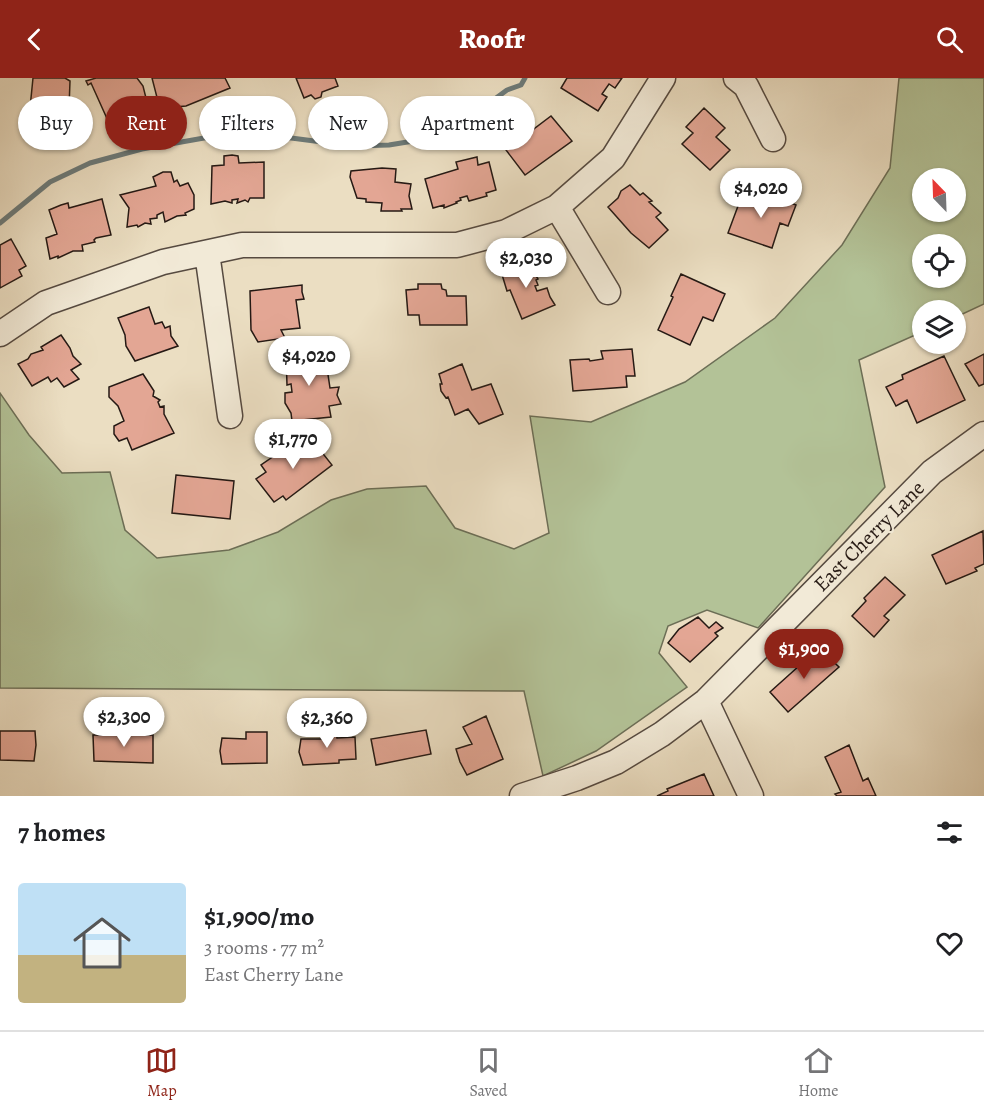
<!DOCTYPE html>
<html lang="en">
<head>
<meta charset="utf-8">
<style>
  :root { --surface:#fff; --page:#f6f6f6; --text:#202124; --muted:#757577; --line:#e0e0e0; --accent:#8f2418 }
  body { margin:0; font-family:Alegreya,serif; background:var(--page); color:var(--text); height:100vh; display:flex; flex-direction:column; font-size:22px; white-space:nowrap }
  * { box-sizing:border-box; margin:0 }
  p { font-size:20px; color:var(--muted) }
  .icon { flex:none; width:33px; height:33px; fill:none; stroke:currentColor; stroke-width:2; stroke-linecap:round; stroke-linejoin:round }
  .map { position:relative; height:718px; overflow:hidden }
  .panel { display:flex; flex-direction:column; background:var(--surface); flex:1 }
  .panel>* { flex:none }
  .guide { position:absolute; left:18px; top:18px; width:600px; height:54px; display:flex; gap:12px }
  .needle { width:39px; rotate:337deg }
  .tools { position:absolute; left:912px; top:90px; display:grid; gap:12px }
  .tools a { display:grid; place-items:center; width:54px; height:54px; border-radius:50%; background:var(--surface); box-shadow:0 2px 4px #0004; font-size:30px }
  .price { position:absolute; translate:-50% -51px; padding:0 14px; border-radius:21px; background:#fff; color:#222; font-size:20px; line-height:39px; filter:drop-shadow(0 2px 3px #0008) }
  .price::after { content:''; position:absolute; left:50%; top:36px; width:18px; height:14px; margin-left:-9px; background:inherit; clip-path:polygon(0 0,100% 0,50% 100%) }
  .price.active { background:var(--accent); color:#fff }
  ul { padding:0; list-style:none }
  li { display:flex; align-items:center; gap:18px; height:150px; padding:0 18px }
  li+li { border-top:2px solid var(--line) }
  li span { display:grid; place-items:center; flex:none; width:168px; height:120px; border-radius:6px; color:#555 }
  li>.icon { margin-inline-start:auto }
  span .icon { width:72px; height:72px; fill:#fffc; stroke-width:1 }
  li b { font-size:26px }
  h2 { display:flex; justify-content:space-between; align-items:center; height:72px; padding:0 18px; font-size:26px }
  .pill { padding:0 21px; border-radius:27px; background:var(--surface); box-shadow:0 2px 4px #0004; font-size:21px; line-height:54px }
  .pill.active { background:var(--accent); color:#fff }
  header { display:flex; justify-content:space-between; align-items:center; height:78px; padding:0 18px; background:var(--accent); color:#fff; font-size:27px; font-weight:800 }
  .tab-bar { display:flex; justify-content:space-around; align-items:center; height:84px; border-top:2px solid var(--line); background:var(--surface); font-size:16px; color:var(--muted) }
  .tab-bar a { display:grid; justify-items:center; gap:3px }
  .tab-bar .active { color:var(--accent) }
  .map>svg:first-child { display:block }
</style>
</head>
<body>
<header><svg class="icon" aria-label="back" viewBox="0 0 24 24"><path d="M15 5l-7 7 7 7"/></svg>Roofr<svg class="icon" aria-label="search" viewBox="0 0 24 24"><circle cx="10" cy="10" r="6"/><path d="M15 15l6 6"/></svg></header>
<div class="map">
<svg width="984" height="718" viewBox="0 0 984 718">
  <rect width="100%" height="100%" fill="#ebdec2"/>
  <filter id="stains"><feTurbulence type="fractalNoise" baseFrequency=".00333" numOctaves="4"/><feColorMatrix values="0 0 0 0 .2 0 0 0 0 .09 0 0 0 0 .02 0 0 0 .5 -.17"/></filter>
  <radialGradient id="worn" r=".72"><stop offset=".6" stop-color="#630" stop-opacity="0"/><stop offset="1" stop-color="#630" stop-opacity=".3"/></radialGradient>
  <path fill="#b3c297" stroke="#6c6e56" stroke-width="1.5" fill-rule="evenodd" d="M899,0h85v226l-28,13v-7h-34v22l-63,28 26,127 -127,141 -51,-18 -39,16 -9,27 28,34 -91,64 -53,25 -19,-85 -524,-3v-295l29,42 33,38 48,-1 15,58 32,28 72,-8 49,-18 53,-32 36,-11 59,-3 29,42 59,21 35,-16 -19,-117 61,6 94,-40 90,-64 67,-73 48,-77zM922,100h34v34h-34zM922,166h34v34h-34z"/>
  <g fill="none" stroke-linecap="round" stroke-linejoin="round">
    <path stroke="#6c7a79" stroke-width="5" d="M0,145l50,-41 40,-19 52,-14 62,-11 64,-3 85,11 36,-1 43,-7 41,-23 34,-25 14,-5 4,-7"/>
  </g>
  <path fill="#e3a694" stroke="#251914" stroke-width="1.5" d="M33,0h32l5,3 -1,27h-2l-1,15 -37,-5z
    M96,0h41l6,8 5,20 -39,17 -18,-40 -3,2 -2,-4z
    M152,0h73l5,10 -44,18 -11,1 -14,6z
    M296,0h39l3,8 -16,6 -1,5 -6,2 -4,-4 -7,3z
    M567,0h55l-7,10 -6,-4 -7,10 5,3 -9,14 -37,-23z
    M704,30l21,20 -9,9 14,13 -20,20 -28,-26 11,-11 -7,-6z
    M551,38l21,25 -47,34 -19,-25z
    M232,77l6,1 1,7 25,-1v36h-14l-2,4 -3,-2 -8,3 1,-4 -6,1v3l-7,-2 -14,3 1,-38 12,-1v-9z
    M477,79l1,8 11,-3 7,28 -10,3 1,3 -18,5 -2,-5 -7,2 1,2 -5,2 1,1 -13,5v-3l-11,3 -8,-29 33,-10 -2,-7z
    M382,90l14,1 -1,13 16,2 -2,12 3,13h-11l1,2h-21l1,-8 -16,-1v-3l-9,-1 -7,-21 1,-6z
    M163,94h8l3,10 3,-2 3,6 8,-3 6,12v14l-9,4 1,2 -9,1 -12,6 -2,-10 -6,3v3l-7,1 1,5 -6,-1 -7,4 -1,-2 -10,2 2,-19 -9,-13 36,-9 -3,-9z
    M630,107l10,10 3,-2 9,8 -3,1 12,11 -5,4 12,13 -19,18 -18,-15 -23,-26 10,-9 3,-7z
    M763,115l33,12 -8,21 -8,-3 -8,25 -44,-15 13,-35 18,6z
    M102,121l9,36 -15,3 -2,2 1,2 -13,3 1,6h-10l-15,7v-2l-8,3 -4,-21 11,-4 -8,-24 12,-5 7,-2 1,5z
    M11,161l15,27 -7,4 3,6 -22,12v-43z
    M526,181l12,20 -2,1 2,5 -3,1 2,5 10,-3 3,9 5,8 -33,14 -12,-29 -3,1 -7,-23z
    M681,196l44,20 -12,27 -10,-4 -13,28 -32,-15 15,-33 -2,-1z
    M418,206h23l1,5 4,1 1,6h19l1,29h-47l-1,-10h-11l-2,-25 12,-1z
    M302,207v7l2,7 -8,1 4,28 -19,2 4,8 -27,4 -7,-12 -1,-39z
    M149,229l6,17 7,-2 3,6 5,-2 1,10 7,10 -43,15 -9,-15 -1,-11 -7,-17z
    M61,257l9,13 3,8 8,8 -10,6 8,9 -15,8 -7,-9 -6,4 -3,-5 -16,9 -14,-22 10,-5 3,-5 12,-4 -2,-3z
    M323,271l-2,12 4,7h2l3,20 9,-1 -2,8 4,9 -12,2 2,11 -39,4 -1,-8 -6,-10v-10l7,-1 -1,-8 -4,1 -1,-31z
    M632,271l3,27h-9l1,11 -54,4 -3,-31 19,-1 1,2 13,-2 -2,-8z
    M984,276v30l-5,2 -14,-22z
    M944,278l21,44 -48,23 -10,-23 -11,6 -10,-19 17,-8 -1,-4z
    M462,286l10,26 19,-6 12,30 -24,10 -11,-15 -13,6 -7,-18 -2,1 -5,-7 -1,-7h2l-3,-10z
    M143,296l11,17 -1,5 7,4 -2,2 2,5 4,-1v8l10,19 -42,17 -5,-12 -8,3 -5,-7v-8l10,-5 -6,-15 -9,-9v-10z
    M309,358l23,29 -46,35 -3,-4 -9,6 -18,-23 10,-7 -5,-7 29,-20 5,6 4,-3 -2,-2z
    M176,397l58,6 -4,38 -58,-6z
    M983,453l1,33 -9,4 2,3 -31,13 -14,-29z
    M885,499l20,18 -21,21 5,4 -15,17 -22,-21 14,-15 -2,-3z
    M698,539l11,11 7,-6 7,6 -8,5 3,3 -28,26 -22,-19 11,-14z
    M819,570l20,19 -51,45 -18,-20z
    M486,638l17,43 -36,16 -7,-13 -4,-13 16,-5 -9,-17z
    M426,652l5,24 -55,11 -5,-26z
    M0,653h35l1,14 -2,16 -34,-1z
    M322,653h14l1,7 18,-1 1,22 -17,1v3l-36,2 -4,-13 2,-13h22z
    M246,654h21v31l-45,1 -2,-13 2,-13 24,1z
    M93,657h60v28l-59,-2z
    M849,667l14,36 5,-3 8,18h-39l-2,-2 6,-2 -16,-35z
    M704,696l10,22h-57l11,-5 -1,-2z"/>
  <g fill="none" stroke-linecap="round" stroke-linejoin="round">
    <defs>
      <path id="minor" d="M736,0l10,8 27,53
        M557,129l51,85
        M207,175l23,163
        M0,256l46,-31 117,-41 79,-17h215l49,-13 51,-25 56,-49 50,-80
        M706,623l45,95
        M522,718l55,-18 39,-16 46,-28 44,-33 226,-229 52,-38"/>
    </defs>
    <use href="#minor" stroke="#564a40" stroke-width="27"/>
    <use href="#minor" stroke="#f2ead7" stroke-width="24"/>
  </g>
  <g text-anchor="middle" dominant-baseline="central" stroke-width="4.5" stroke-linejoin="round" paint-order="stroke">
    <g font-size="21" fill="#251914" stroke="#f2ead7">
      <text transform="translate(869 458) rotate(-45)">East Cherry Lane</text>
    </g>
  </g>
  <rect width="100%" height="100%" filter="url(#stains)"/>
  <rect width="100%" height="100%" fill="url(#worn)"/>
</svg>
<div class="tools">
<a><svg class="needle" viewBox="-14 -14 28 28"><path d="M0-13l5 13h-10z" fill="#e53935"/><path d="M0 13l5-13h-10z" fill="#757577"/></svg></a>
<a><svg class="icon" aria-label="locate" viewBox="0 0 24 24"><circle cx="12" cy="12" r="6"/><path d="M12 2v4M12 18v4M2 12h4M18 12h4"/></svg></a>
<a><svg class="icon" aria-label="layers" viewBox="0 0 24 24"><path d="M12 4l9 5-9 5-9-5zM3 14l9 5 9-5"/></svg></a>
</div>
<b class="price" style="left:761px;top:141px">$4,020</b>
<b class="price" style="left:526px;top:211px">$2,030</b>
<b class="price" style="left:309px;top:309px">$4,020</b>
<b class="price" style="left:293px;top:392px">$1,770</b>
<b class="price active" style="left:804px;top:602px">$1,900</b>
<b class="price" style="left:124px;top:670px">$2,300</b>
<b class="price" style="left:327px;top:671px">$2,360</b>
<div class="guide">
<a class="pill">Buy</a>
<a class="pill active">Rent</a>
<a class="pill">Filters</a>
<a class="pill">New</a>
<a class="pill">Apartment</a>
</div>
</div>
<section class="panel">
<h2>7 homes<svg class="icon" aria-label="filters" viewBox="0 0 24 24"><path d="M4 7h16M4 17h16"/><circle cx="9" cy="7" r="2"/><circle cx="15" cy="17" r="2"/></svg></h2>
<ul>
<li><span style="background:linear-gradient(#bfe0f5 60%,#c2b280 0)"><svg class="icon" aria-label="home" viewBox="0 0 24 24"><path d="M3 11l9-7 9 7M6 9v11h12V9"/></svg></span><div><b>$1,900/mo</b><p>3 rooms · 77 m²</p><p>East Cherry Lane</p></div><svg class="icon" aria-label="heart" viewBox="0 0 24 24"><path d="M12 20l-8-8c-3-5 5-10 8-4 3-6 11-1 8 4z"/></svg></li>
</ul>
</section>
<nav class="tab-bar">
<a class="active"><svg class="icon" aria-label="map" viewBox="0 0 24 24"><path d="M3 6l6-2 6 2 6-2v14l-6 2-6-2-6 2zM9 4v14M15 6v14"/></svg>Map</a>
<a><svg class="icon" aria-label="saved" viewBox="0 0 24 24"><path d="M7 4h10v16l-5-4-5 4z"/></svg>Saved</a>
<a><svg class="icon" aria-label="home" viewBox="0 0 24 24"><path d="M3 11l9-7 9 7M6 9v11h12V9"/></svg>Home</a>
</nav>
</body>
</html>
